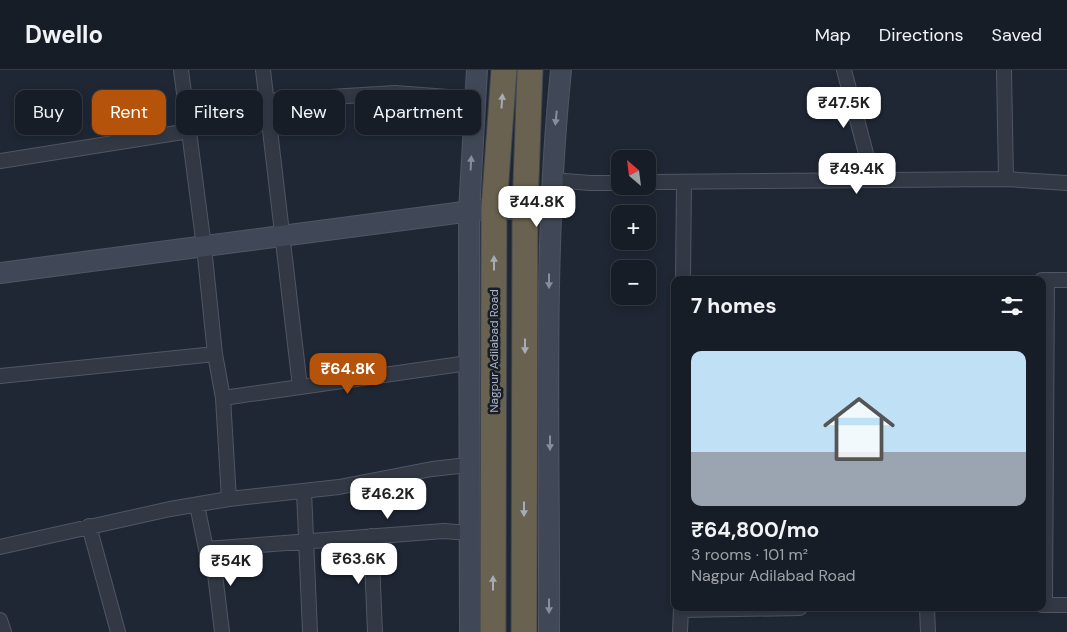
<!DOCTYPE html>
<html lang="en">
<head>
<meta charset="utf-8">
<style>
  :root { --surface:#171d27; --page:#20262f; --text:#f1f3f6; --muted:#9ea2a7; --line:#363b44; --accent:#b45309 }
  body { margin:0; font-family:"DM Sans",sans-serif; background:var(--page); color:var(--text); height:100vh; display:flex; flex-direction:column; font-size:19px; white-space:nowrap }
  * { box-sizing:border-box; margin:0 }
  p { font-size:16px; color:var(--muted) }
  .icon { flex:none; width:28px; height:28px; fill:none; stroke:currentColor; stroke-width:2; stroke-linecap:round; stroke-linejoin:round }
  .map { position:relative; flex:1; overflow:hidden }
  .details { position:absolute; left:671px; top:206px; width:375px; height:335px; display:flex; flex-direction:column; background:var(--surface); border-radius:10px; box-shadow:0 2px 8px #0003,0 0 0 1px var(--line) }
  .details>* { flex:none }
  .top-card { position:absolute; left:15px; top:20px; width:475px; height:45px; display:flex; gap:10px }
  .needle { width:32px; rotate:332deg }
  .buttons { position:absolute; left:611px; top:80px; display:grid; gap:10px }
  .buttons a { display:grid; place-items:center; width:45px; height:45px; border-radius:10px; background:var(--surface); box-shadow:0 2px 8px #0003,0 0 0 1px var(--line); font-size:25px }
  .price { position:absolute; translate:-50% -42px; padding:0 11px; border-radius:10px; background:#fff; color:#222; font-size:16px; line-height:32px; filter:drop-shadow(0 1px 2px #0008) }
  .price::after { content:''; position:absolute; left:50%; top:30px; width:15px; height:11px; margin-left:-8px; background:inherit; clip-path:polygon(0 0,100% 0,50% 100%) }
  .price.active { background:var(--accent); color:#fff }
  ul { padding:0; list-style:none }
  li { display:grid; align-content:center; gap:10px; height:265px; padding:0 20px }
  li+li { border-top:1px solid var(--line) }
  li span { display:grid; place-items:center; height:155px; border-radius:10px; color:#555 }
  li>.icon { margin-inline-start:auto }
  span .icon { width:90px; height:90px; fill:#fffc; stroke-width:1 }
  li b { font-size:21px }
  h2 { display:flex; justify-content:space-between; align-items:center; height:60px; padding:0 20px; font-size:21px }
  .pill { padding:0 18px; border-radius:10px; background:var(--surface); box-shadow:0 2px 8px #0003,0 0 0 1px var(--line); font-size:18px; line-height:45px }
  .pill.active { background:var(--accent); color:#fff }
  header { display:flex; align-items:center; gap:30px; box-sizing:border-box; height:70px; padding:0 25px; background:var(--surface); border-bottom:1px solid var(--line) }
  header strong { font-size:24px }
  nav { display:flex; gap:28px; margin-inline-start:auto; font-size:18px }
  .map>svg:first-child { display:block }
</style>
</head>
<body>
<header>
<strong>Dwello</strong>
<nav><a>Map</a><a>Directions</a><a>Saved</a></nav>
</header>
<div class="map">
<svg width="1067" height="562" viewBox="0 0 1067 562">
  <rect width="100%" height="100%" fill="#1f2734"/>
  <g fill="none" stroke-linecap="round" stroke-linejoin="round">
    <defs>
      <path id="street" d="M181,0l23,177 11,107 8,44 6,101
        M263,0l37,317
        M844,0l29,110
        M1004,0l2,109
        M266,31l129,-8 80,6
        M0,91l189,-30
        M553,110l37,3h30
        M648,112l358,-3 61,4
        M683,210l1,-98
        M1042,210h25
        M0,306l215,-22
        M223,328l245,-35
        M304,421l6,141
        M197,435l9,44 238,-18 25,2
        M89,456l29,106
        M371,466l4,96
        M0,477l170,-38 59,-10 110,-12 93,-18 36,-4
        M206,479l9,25 7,58
        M1042,535h25
        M1045,535l2,-325
        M927,538l1,24
        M681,540l119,-2
        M0,550l4,12
        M680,562l1,-24"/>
      <path id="secondary" d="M0,203l494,-65 45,2
        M470,562l-1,-420 8,-142
        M549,562c1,-187 -7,-376 12,-562"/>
      <path id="highway" d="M493,562l1,-424 10,-138
        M524,562l1,-423 5,-139"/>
    </defs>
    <use href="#street" stroke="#505663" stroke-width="16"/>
    <use href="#secondary" stroke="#505663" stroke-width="22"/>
    <use href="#highway" stroke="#3d434f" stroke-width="27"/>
    <use href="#street" stroke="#323945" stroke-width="14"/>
    <use href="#secondary" stroke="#404857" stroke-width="20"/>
    <use href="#highway" stroke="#6a6250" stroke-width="25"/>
  </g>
  <defs><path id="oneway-solid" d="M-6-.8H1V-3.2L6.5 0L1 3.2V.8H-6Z" transform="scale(1.25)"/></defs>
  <g fill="#a5abb7">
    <use href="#oneway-solid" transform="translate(502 31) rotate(-86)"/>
    <use href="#oneway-solid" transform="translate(494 193) rotate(-90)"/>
    <use href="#oneway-solid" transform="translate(525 276) rotate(90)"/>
    <use href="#oneway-solid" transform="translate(524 439) rotate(90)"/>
    <use href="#oneway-solid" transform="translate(493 513) rotate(-90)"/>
  </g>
  <g fill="#868e9d">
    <use href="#oneway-solid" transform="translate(556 48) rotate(96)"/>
    <use href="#oneway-solid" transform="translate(471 93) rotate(-87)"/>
    <use href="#oneway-solid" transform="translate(549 211) rotate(90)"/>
    <use href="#oneway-solid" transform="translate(550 373) rotate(90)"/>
    <use href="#oneway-solid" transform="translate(549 536) rotate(90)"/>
  </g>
  <g text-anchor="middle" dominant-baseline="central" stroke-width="5" stroke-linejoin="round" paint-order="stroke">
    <g font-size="12" fill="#acb3c2" stroke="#181e29">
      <text transform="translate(494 281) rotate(-90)">Nagpur Adilabad Road</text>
    </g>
  </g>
</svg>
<div class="buttons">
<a><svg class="needle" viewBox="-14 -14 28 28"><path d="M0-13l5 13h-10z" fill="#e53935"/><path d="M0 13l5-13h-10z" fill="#9ea2a7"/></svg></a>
<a>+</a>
<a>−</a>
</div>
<b class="price" style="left:844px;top:59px">₹47.5K</b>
<b class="price" style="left:857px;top:125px">₹49.4K</b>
<b class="price" style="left:537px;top:158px">₹44.8K</b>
<b class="price active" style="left:348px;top:325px">₹64.8K</b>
<b class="price" style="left:388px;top:450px">₹46.2K</b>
<b class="price" style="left:359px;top:515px">₹63.6K</b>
<b class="price" style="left:231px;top:517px">₹54K</b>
<div class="top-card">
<a class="pill">Buy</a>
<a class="pill active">Rent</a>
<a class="pill">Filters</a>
<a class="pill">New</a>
<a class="pill">Apartment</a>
</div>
<section class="details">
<h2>7 homes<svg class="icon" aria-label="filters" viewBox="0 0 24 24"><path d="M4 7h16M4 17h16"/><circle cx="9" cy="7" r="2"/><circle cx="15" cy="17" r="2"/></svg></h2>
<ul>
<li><span style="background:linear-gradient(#bfe0f5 65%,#9aa5b1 0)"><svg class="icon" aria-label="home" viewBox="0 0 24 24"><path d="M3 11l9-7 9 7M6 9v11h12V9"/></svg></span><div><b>₹64,800/mo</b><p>3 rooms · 101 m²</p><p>Nagpur Adilabad Road</p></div></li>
</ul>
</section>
</div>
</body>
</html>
